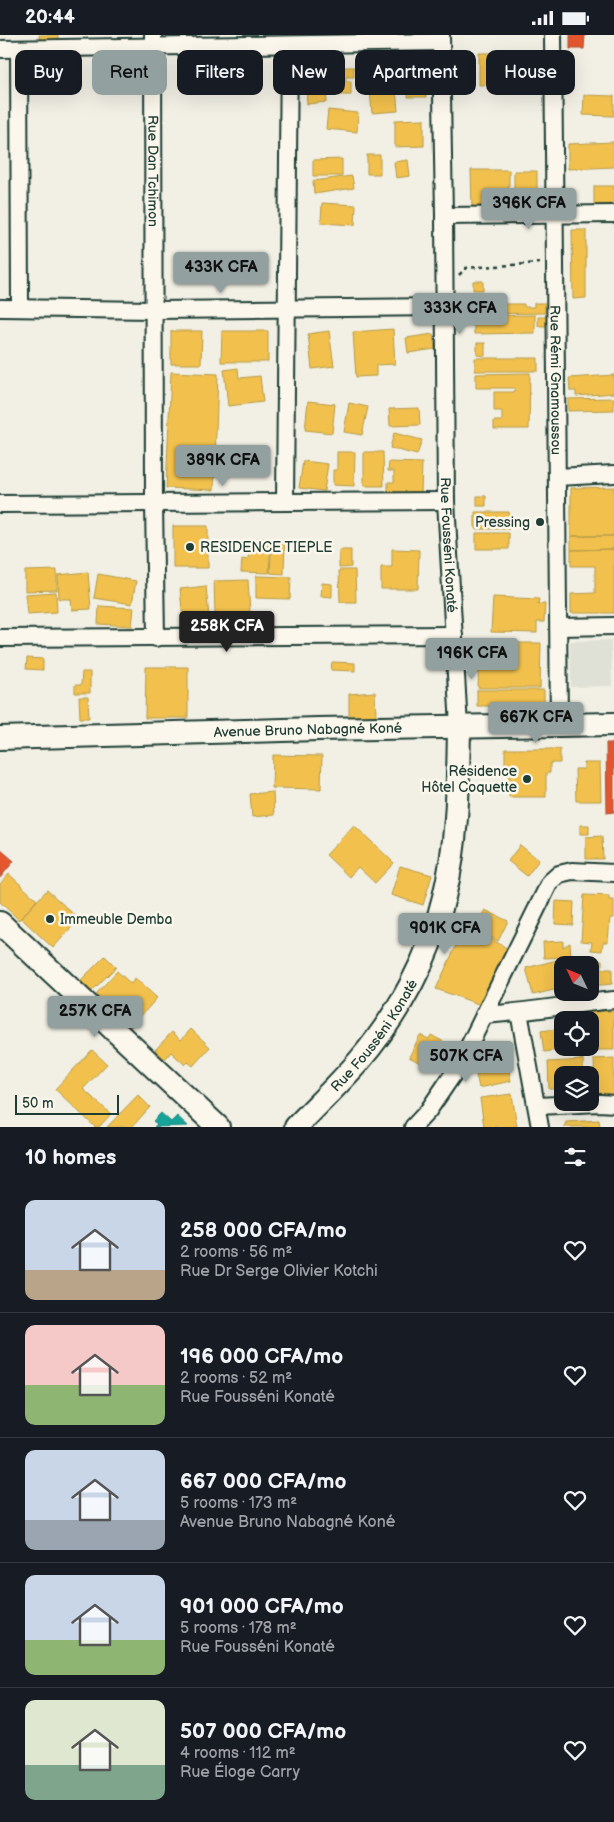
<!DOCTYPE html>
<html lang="en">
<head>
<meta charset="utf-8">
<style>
  :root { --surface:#171b24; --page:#242831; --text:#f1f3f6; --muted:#9ea1a6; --line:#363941; --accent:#92a19f }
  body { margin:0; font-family:"Balsamiq Sans",sans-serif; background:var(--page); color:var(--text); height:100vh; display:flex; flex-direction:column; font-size:19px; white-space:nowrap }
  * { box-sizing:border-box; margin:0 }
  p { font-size:16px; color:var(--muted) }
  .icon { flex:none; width:28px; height:28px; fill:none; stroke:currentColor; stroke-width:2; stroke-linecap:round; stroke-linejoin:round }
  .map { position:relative; height:1092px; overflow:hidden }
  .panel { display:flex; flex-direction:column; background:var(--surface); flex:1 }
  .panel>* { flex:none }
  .banner { position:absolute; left:15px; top:15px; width:585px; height:45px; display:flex; gap:10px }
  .needle { width:32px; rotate:313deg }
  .buttons { position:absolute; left:554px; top:921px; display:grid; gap:10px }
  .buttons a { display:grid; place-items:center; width:45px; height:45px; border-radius:10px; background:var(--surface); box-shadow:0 5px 20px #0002; font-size:25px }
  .scale { position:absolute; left:15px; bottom:12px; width:104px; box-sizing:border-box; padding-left:5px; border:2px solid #1f3d34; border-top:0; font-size:14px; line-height:18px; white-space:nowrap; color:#1f3d34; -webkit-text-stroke:4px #fbf7ec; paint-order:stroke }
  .price { position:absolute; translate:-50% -42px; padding:0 11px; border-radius:5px; background:var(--accent); color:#111; font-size:16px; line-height:32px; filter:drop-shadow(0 1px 2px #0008) }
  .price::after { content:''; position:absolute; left:50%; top:30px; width:15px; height:11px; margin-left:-8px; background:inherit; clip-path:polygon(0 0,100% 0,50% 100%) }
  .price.current { background:#222; color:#fff }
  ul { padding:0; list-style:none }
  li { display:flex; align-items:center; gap:15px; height:125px; padding:0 25px }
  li+li { border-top:1px solid var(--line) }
  li span { display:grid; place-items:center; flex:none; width:140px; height:100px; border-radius:10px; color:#555 }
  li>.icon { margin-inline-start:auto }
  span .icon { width:60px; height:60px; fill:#fffc; stroke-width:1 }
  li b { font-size:21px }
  h2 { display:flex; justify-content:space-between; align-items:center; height:60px; padding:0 25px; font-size:21px }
  .tag { padding:0 18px; border-radius:10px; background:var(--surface); box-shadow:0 5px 20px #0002; font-size:18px; line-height:45px }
  .tag.current { background:var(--accent); color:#111 }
  .status { display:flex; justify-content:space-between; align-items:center; height:35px; padding:0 25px; background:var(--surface); direction:ltr }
  .status svg { height:14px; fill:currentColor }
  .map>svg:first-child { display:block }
</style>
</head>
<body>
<div class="status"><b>20:44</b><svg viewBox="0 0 49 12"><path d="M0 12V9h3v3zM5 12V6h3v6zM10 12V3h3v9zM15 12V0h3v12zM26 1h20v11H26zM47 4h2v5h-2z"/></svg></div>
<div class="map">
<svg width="614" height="1092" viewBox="0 0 614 1092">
  <rect width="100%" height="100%" fill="#f2f0e5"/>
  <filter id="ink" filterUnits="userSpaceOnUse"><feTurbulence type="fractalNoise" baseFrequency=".02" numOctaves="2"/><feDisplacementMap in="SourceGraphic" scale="10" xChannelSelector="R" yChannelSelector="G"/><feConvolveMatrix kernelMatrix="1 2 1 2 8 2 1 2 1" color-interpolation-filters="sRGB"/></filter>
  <g filter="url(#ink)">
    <path fill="#e0e1d6" d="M611,605l1,46 -41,1 -1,-46z"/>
    <path fill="#f2c14e" stroke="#b39946" d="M39,0h19v7l-18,1z
      M126,14v23h-28l1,-22z
      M479,18h21v31l-21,1z
      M331,29h10v3h13v10h-8v4h5v14h-20z
      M400,33l27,1 -1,28h-18v-4h-8z
      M324,36l3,31 -20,2 -2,-31z
      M533,40v17h-22l-1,-16z
      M395,42l3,34 -26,2 -3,-34z
      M584,60l30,1v20l-31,-1z
      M328,75l30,3 -1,19 -31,-3z
      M424,84v27l-29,1v-27z
      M614,107v25l-46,2v-25z
      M367,120h13v19h-13z
      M342,124v17h-29v-16z
      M408,125l2,16 -14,2 -2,-16z
      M471,135h38v37l-37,1z
      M514,136h23v38l-23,1z
      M352,141l2,12 -40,6 -1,-13z
      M594,151h20v19l-20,1z
      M322,168l34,2 -1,20 -34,-2z
      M572,195h14v68l-13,1z
      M473,246h10v9h-10z
      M534,268h11v10l-72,1v-10h51v3h10z
      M535,280v18l-61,1v-18z
      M538,282h12v9h-12z
      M393,294l2,35 -19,1v11l-20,1 -3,-45z
      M171,296h31l-1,33h-30z
      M222,296h46v31h-47z
      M329,296l5,35 -22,3 -4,-35z
      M433,299l2,15 -27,4 -2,-15z
      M477,308h8v13l-8,-1z
      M475,323h63v13h-63z
      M238,333l1,10 21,-2 3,26 -35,4 -4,-36z
      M171,337l47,2 -4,116 -48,-2z
      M530,338l-1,56h-35v-8h8v-10h-8v-19h20l1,-4h-39v-14z
      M614,340v18l-38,3v-5h-6l-1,-13z
      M614,363v12l-46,1v-12z
      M308,366l27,3 -3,29 -27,-3z
      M349,368l19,4 -6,28 -18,-3z
      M419,373l1,17 -30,1 -1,-17z
      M394,398l28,7 -5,15 -27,-7z
      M337,417h18l-1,34 -21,-1v-15h4z
      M364,417h19l1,34h-20z
      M303,426l25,3 -4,27 -25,-3z
      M389,427l33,1 -1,32 -33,-1v-12h6v-11h-6z
      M614,452v49h-43v-48z
      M477,461h9v10h-9z
      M475,477h34v17h-34z
      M173,491h35v42h-35z
      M476,498h33v16h-33z
      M571,501h43v13l-43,1z
      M258,503l13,1 -2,34 -28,-1 1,-13 6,1 1,-18h8z
      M272,504l13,1 -1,34 -14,-1z
      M392,514l27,1 -1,39h-37v-22h11z
      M614,514v64h-43v-19l24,-1v-27h-24v-16z
      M339,515h12v17l-12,1z
      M57,535v20l-32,1v-20z
      M339,535h16l1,32h-16z
      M88,537l3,37 -19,1 -1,-11h-12l-1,-24z
      M98,539l38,7 -4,23 -38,-6z
      M256,541l35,1 -1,22 -34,-1z
      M248,545l2,33 -35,2 -1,-34z
      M322,548l10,1v13l-11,-1z
      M206,551l3,31 -26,3 -3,-31z
      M56,557l1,20 -30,2 -2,-20z
      M493,562l46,2 -1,5h7l-1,18h-7v11l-46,-1z
      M99,571l35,2 -2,18 -34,-2z
      M479,608h62l-1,45h-62z
      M27,623l16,1v11l-17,-1z
      M332,627l23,1v8l-24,-1z
      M146,632h42v51h-43z
      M82,637h8v21h-15v-8h6z
      M477,655h67v16h-67z
      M375,657l1,24 -27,1v-23z
      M79,662h9l1,21h-9z
      M505,714h55v14h-10v10h-4v24h-37v-24h-4z
      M273,720l49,1 -1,33 -49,-1z
      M584,728h16l1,38h-25l-1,-32h9z
      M273,757l1,23 -22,2 -2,-23z
      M354,790l40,38 -19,20 -17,-16 -9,10 -23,-22z
      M580,790h9v9h-9z
      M602,801l1,23h-17v-22z
      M520,810l19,15 -12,16 -19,-15z
      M400,831l32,9 -9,30 -32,-10z
      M9,839l28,26 -18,20 -19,-18v-18z
      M47,855l32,29 -26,29 -32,-30z
      M584,860l25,1v4h5v18h-4l-2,24h-5l-1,9 -11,-1 1,-8 -11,-1z
      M556,866l18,1 -1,23 -18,-1z
      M485,875l23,11 -10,20 -22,-12z
      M466,889l44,26 -29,55 -45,-16z
      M563,906v6l7,-4 1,14 -27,1 -1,-16z
      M105,921l11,11 -27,27 -11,-11z
      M561,924l1,29 -29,7 -7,-27z
      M602,925v9h10v15l-22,2v-21h-10v-4z
      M117,936l14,13 4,-6 22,20 -26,29 -35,-33z
      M614,976v39h-30v-3h6v-27h-6v-8z
      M562,993v19h19l2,13 -9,-3 -1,-9 -29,4 -3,-21z
      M191,994l19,18 -17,19 -5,-4 -3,3 -14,-13 -6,7 -10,-9 17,-18 9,8z
      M420,1000l9,4 2,-4 13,7 -11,22 -3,-2 -2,5 -19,-10z
      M92,1015l15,14 -24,25 28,25 -12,13h-4l-40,-38z
      M505,1018l6,28 -32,7 -6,-28z
      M614,1023v38l-19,1 -1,-38z
      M583,1025l1,15h-22v14h-13l-1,-27z
      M512,1059l5,33h-33l-4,-29z
      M138,1060l12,12 -18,20h-25z
      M599,1085l1,7h-36l2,-5z"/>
    <path fill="#e4572e" stroke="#a94f30" d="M570,0h15l-1,14h-14z
      M606,708h8v69l-7,1z
      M0,814l14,12 -14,17z"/>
    <path fill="#17a398" stroke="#19847a" d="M161,1078l10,9 6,-6 11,10 -34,1 3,-3 -4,-3z"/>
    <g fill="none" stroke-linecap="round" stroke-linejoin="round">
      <defs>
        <g id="street">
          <path id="s1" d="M153,0l1,468 2,135"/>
          <path id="s2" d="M441,0l3,181 2,285 13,226"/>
          <path id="s3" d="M553,0l6,690"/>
          <path d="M0,14l441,-7"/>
          <path d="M19,14l1,258"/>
          <path d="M444,181l170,-2"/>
          <path d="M0,273l154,2 290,-3"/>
          <path d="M557,442l57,-3"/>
          <path d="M285,467l4,-456"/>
          <path d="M0,469l446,-3"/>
          <path d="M559,592l55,-1"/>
          <path d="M0,603l454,-3"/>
          <path d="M519,977l21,115"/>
          <path d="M484,980c44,-3 87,-11 130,-15"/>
          <path d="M537,1071l63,-3 14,1"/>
          <path d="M413,1092l15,-16 32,-47 90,-182 9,-8 13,-3 42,2"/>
        </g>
        <g id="secondary">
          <path id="s4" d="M0,703l318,-9 296,-5"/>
          <path d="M0,888l218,204"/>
          <path id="s5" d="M296,1092c21,-22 43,-43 63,-66 40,-47 71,-104 85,-164 14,-55 14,-113 15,-170"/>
        </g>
      </defs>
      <use href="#street" stroke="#1f3d34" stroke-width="20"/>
      <use href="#secondary" stroke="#1f3d34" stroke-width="26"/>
      <path stroke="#1f3d34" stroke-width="2.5" stroke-dasharray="4 4" stroke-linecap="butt" d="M459,240l7,-7 75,-5"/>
      <use href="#street" stroke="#fbf7ec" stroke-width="16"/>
      <use href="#secondary" stroke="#fbf7ec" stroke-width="22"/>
    </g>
  </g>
  <g fill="#1f3d34" stroke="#fbf7ec" stroke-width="2">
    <circle cx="540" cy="487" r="5"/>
    <circle cx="190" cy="512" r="5"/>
    <circle cx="527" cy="744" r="5"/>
    <circle cx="50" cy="884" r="5"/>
  </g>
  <g text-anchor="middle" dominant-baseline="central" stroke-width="5" stroke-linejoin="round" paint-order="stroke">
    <g font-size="14" fill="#1f3d34" stroke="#fbf7ec">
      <text stroke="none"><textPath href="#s1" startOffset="136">Rue Dan Tchimon</textPath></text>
      <text stroke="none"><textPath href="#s3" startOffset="345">Rue Rémi Gnamoussou</textPath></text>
      <text stroke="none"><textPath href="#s2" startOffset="510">Rue Fousséni Konaté</textPath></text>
      <text stroke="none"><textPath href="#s4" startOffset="308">Avenue Bruno Nabagné Koné</textPath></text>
      <text stroke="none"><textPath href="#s5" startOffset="121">Rue Fousséni Konaté</textPath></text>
    </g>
    <g font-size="14" fill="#1f3d34" stroke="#fbf7ec" text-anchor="end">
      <text x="530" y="487">Pressing</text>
      <text x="200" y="512" text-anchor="start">RESIDENCE TIEPLE</text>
      <text x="517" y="736">Résidence<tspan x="517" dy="16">Hôtel Coquette</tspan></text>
      <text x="60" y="884" text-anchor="start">Immeuble Demba</text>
    </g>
  </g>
</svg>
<div class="buttons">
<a><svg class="needle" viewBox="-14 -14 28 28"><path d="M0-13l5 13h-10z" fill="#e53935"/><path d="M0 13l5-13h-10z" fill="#9ea1a6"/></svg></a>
<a><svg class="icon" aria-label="locate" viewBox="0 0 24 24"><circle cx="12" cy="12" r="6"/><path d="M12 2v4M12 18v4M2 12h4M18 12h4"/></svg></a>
<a><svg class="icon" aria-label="layers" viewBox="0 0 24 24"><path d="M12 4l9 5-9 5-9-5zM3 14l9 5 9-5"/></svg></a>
</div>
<div class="scale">50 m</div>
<b class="price" style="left:529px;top:195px">396K CFA</b>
<b class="price" style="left:221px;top:259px">433K CFA</b>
<b class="price" style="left:460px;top:300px">333K CFA</b>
<b class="price" style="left:223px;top:452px">389K CFA</b>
<b class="price current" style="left:227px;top:618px">258K CFA</b>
<b class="price" style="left:472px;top:645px">196K CFA</b>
<b class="price" style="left:536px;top:709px">667K CFA</b>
<b class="price" style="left:445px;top:920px">901K CFA</b>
<b class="price" style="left:95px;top:1003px">257K CFA</b>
<b class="price" style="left:466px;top:1048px">507K CFA</b>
<div class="banner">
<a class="tag">Buy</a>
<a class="tag current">Rent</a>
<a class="tag">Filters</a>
<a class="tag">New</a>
<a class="tag">Apartment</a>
<a class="tag">House</a>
</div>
</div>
<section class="panel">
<h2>10 homes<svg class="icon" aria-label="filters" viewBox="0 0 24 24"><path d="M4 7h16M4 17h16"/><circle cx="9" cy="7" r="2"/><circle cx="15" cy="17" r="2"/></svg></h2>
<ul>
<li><span style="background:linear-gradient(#c9d6e8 70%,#b9a48a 0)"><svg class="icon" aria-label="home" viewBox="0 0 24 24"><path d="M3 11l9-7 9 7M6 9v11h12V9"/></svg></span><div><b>258 000 CFA/mo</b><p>2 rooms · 56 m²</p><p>Rue Dr Serge Olivier Kotchi</p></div><svg class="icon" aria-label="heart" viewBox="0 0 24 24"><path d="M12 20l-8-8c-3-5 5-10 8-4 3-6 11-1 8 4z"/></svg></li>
<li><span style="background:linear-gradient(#f6c9c9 60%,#8fb573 0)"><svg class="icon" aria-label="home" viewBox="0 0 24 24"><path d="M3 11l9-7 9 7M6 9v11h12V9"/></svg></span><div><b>196 000 CFA/mo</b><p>2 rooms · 52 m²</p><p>Rue Fousséni Konaté</p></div><svg class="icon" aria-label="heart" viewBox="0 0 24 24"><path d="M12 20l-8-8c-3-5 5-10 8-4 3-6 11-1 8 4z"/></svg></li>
<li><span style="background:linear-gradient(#c9d6e8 70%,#9aa5b1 0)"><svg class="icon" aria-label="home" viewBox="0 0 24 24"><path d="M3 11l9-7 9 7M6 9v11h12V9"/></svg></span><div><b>667 000 CFA/mo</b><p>5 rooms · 173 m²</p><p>Avenue Bruno Nabagné Koné</p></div><svg class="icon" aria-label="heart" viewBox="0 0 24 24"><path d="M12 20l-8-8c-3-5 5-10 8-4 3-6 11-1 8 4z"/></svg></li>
<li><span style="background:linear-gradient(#c9d6e8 65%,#8fb573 0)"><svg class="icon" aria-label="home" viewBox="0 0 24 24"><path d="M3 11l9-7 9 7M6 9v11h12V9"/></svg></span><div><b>901 000 CFA/mo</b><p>5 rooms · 178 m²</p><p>Rue Fousséni Konaté</p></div><svg class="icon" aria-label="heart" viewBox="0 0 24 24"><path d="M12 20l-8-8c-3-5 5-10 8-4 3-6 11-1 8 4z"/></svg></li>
<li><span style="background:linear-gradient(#dfe7d0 65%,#7fa58c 0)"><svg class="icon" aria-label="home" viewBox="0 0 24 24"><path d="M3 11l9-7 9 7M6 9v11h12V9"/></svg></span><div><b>507 000 CFA/mo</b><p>4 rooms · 112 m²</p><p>Rue Éloge Carry</p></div><svg class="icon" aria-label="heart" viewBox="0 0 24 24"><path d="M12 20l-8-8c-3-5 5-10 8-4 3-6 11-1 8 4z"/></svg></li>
</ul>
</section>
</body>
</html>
